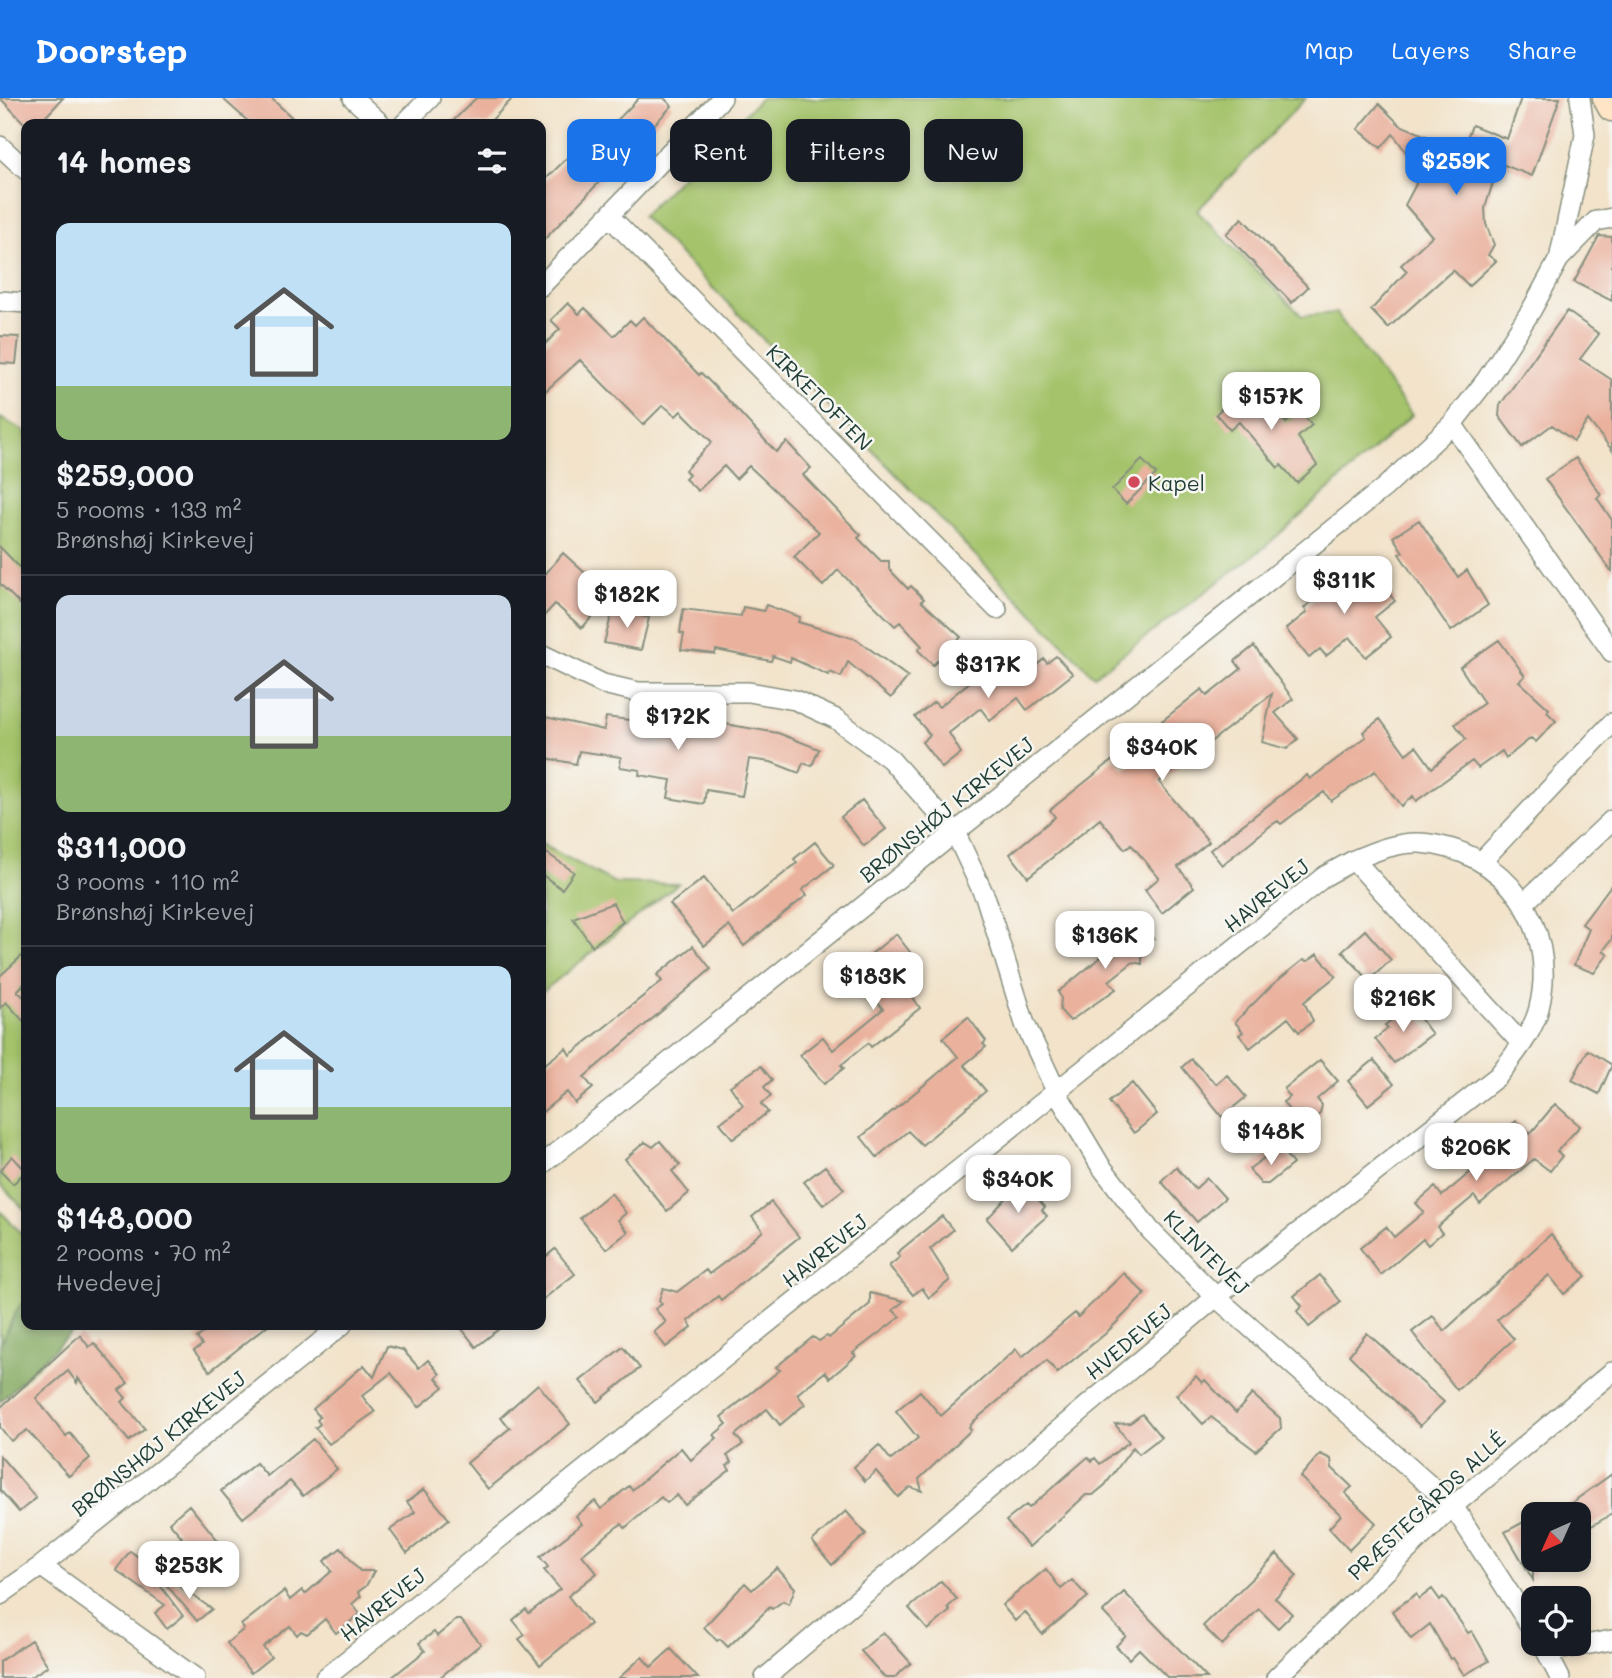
<!DOCTYPE html>
<html lang="en">
<head>
<meta charset="utf-8">
<style>
  :root { --surface:#171b24; --page:#20242c; --text:#f1f3f6; --muted:#9ea1a6; --line:#363941; --accent:#1a73e8 }
  body { margin:0; font-family:Mali,sans-serif; background:var(--page); color:var(--text); height:100vh; display:flex; flex-direction:column; font-size:26px; white-space:nowrap }
  * { box-sizing:border-box; margin:0 }
  p { font-size:23px; color:var(--muted) }
  .icon { flex:none; width:38px; height:38px; fill:none; stroke:currentColor; stroke-width:2; stroke-linecap:round; stroke-linejoin:round }
  .map { position:relative; flex:1; overflow:hidden }
  .drawer { position:absolute; left:21px; top:21px; width:525px; height:1211px; display:flex; flex-direction:column; background:var(--surface); border-radius:14px; box-shadow:0 4px 10px #0003 }
  .drawer>* { flex:none }
  .top-card { position:absolute; left:567px; top:21px; width:665px; height:63px; display:flex; gap:14px }
  .needle { width:46px; rotate:225deg }
  .controls { position:absolute; left:1521px; top:1404px; display:grid; gap:14px }
  .controls a { display:grid; place-items:center; width:70px; height:70px; border-radius:14px; background:var(--surface); box-shadow:0 4px 10px #0003; font-size:35px }
  .price { position:absolute; translate:-50% -60px; padding:0 16px; border-radius:14px; background:#fff; color:#222; font-size:23px; line-height:46px; filter:drop-shadow(0 2px 4px #0008) }
  .price::after { content:''; position:absolute; left:50%; top:42px; width:21px; height:16px; margin-left:-10px; background:inherit; clip-path:polygon(0 0,100% 0,50% 100%) }
  .price.current { background:var(--accent); color:#fff }
  ul { padding:0; list-style:none }
  li { display:grid; align-content:center; gap:14px; height:371px; padding:0 35px }
  li+li { border-top:2px solid var(--line) }
  li span { display:grid; place-items:center; height:217px; border-radius:14px; color:#555 }
  li>.icon { margin-inline-start:auto }
  span .icon { width:126px; height:126px; fill:#fffc; stroke-width:1 }
  li b { font-size:30px }
  h2 { display:flex; justify-content:space-between; align-items:center; height:84px; padding:0 35px; font-size:30px }
  .pill { padding:0 24px; border-radius:14px; background:var(--surface); box-shadow:0 4px 10px #0003; font-size:24px; line-height:63px }
  .pill.current { background:var(--accent); color:#fff }
  header { display:flex; align-items:center; gap:42px; box-sizing:border-box; height:98px; padding:0 35px; background:var(--accent); color:#fff }
  header strong { font-size:33px }
  nav { display:flex; gap:38px; margin-inline-start:auto; font-size:24px }
  .map>svg:first-child { display:block }
</style>
</head>
<body>
<header>
<strong>Doorstep</strong>
<nav><a>Map</a><a>Layers</a><a>Share</a></nav>
</header>
<div class="map">
<svg width="1612" height="1580" viewBox="0 0 1612 1580">
  <rect width="100%" height="100%" fill="#f6f6f2"/>
  <filter id="ink" filterUnits="userSpaceOnUse"><feTurbulence type="fractalNoise" baseFrequency=".0143" numOctaves="2"/><feDisplacementMap in="SourceGraphic" scale="14" xChannelSelector="R" yChannelSelector="G"/><feConvolveMatrix kernelMatrix="1 2 1 2 8 2 1 2 1" color-interpolation-filters="sRGB"/></filter>
  <filter id="wash" filterUnits="userSpaceOnUse"><feTurbulence type="fractalNoise" baseFrequency=".00686" numOctaves="4" result="noise"/><feDisplacementMap in="SourceGraphic" scale="28" xChannelSelector="R" yChannelSelector="G"/><feGaussianBlur stdDeviation="1.57" result="paint"/><feColorMatrix in="noise" values="0 0 0 0 0 0 0 0 0 0 0 0 0 0 0 0 0 1.4 0 .05"/><feComposite in="paint" operator="in"/></filter>
  <g filter="url(#wash)">
    <rect width="100%" height="100%" fill="#f2e3ca"/>
    <path fill="#a4c36b" stroke="#628050" stroke-width="2" d="M761,0h545l-109,113 105,105 34,-3 76,102 -146,131 -172,130 -452,-460z
      M0,320l26,14v779l-26,-27z
      M541,746l74,39 63,1 -137,109z
      M0,1113l26,27v61l-9,11 -17,34z"/>
    <path fill="#83a95f" stroke="#51734a" stroke-width="2" d="M26,1201v26h53l-79,77v-58l17,-34z"/>
    <g id="blocks">
      <path fill="#eab19d" d="M0,0h63l-24,26 -13,1z
        M222,0h49l28,26h-48z
        M476,0h37l-25,26h-38z
        M639,0h25l8,8 -131,137v-59l36,-36 -3,-4 11,-12 11,10z
        M1521,0h39l-28,78 -33,-13 -14,45 1,16 8,21 -6,10 8,6 -27,25 -16,-16 -65,58 -17,-18 36,-39 -6,-6 31,-29 -27,-31 11,-21 1,-17 -24,-33 -12,14 -23,-19 21,-25 21,21 62,26 10,-26 35,14z
        M1242,120l66,69 -16,16 -66,-69z
        M1599,138l13,1v64l-38,-19z
        M568,205l11,11 6,-6 29,28 16,-16 5,5 8,-8 56,58 2,-2 26,26 49,53 11,-10 24,26 -8,7 58,60 -3,3 23,23h8v8l19,20 3,-3 13,13 -3,2 40,36 -28,28 -15,-15 4,-4 -22,-24 -5,4 -57,-56 -15,16 -29,-29 25,-25 -70,-66 -13,13 -12,-13 -26,25 -13,-12 4,-4 -4,-5 27,-28 -31,-31 -5,5 -13,-11 -20,20 -63,-65 -39,35v-47l19,-19 -9,-9z
        M1567,213l32,23 -19,25 32,21v70l-24,-30 -14,21 -22,-16 -30,22 -23,-31 1,-11z
        M0,238l19,1 -3,27 -16,-1z
        M1246,287l15,17 4,-3 21,24 14,-11 12,13 -14,12 19,28 -20,18 -16,-18 -3,3 -39,-46 -9,8 -14,-16z
        M1576,360l25,37 -4,3 15,22v52l-67,-93z
        M1142,362l14,14 -30,30 -14,-14z
        M1419,422l39,57 9,-7 21,35 -37,26 -52,-77 4,-2 -10,-15z
        M0,449l26,27v36l-26,-26z
        M563,455l44,40v7l-25,28 -27,-24 -14,15v-40z
        M1368,469l27,34 -20,16 16,20 -25,20 -16,-20 -24,19 -6,-7 -11,9 -23,-29 21,-17 -3,-4 23,-19 21,-15 5,5z
        M766,507l34,12 -2,5 58,17 52,38 -17,21 -43,-36 -7,15 -11,-5 -2,3 -37,-17 -1,4 -17,-6 -2,5 -55,-11 -1,4 -34,-4 3,-16 -4,-1 3,-24 58,7 2,-9 21,4z
        M613,511l36,9 -8,32 -37,-7z
        M1499,542l26,36 -6,5 30,28 -2,3 9,9 -20,21 -5,-4 -25,20 -4,-7 -24,17 -6,-7 -56,40 -3,-5 -12,10 -26,-35 -44,30 -7,-9 -43,32 -3,-3 -8,5 -48,39 -12,-15 97,-75 3,4 56,-42 -3,-5 17,-13 26,35 10,-8 16,22 34,-29 -11,-15 29,-21 -24,-36z
        M1254,548l39,53 -18,14 23,26 -11,10 -25,-7 10,-48 -113,88 50,60 -31,25 16,20 -32,26 -17,-23 14,-12 -28,-34 -6,5 -25,-30 -72,58 -18,-23 45,-37 -5,-7 64,-51 10,11 29,-20 -5,-7 9,-7 -5,-7 50,-40 5,7 34,-27 -6,-8z
        M1008,553l18,23 18,-15 3,4 9,-7 17,18 -46,36 -9,-12 -28,23 -9,-12 -3,1 -29,23 12,20 -19,15 -20,-26 8,-7 -15,-18 19,-15 5,5z
        M541,618l63,14 2,-13 64,8 -1,5 37,4 1,-13 71,12 41,16 -7,17 -9,-3 -4,10 -28,-11 -22,-3 -7,37 -36,-6 -2,14 -36,-6 3,-18 -32,-5 1,-5 -20,-3 1,-10 -42,-6 -3,13 -35,-7z
        M862,702l24,29 -22,17 -23,-29z
        M815,744l19,23 -32,25 5,5 -63,51 -15,-20 -25,20 -34,-42 34,-26 29,36 64,-51 -3,-4z
        M541,751l33,23 -12,17 -21,-15z
        M1612,786v55l-9,12 5,3 -14,19 -20,-8 15,-36 -7,-5z
        M613,805l10,19 -31,24 -19,-28z
        M1138,821l16,20 -5,4 2,4 -9,8v9l-9,-2 -24,19 7,8 -46,32 -10,-11 1,-13 -3,-5 43,-35 8,-9 -3,-3z
        M1365,832l26,30 -22,20 -27,-29z
        M896,836l24,31 -14,11 9,11 -6,4 11,17 -49,39 -3,-4 -27,22 3,3 -20,16 -24,-29 23,-18 10,13 50,-41 -11,-14 19,-14 -21,-26z
        M693,848l18,23 -127,108 9,11 -18,15 -8,-11 -26,21v-46l25,-19 4,7 92,-74 -5,-6z
        M26,854v30l-9,9 9,8v25l-20,-22 -6,6v-32z
        M1317,856l19,22 -32,26 9,19 -14,11 -11,-14 -38,30 -11,-13 4,-3 -8,-10 36,-36 32,-26 5,1z
        M1410,907l22,29 -38,29 -19,-24 13,-11 -3,-3z
        M968,919l18,24 -3,3 3,3 -22,18 22,26 -64,54 -14,-14 -31,26 -16,-20 97,-80 -15,-19z
        M1588,952l24,15 -13,29 -27,-14z
        M1191,961l25,25 11,-9 19,22 -24,20 -40,-50z
        M1320,962l18,21 -21,18 5,6 -2,9 -19,12 -18,-24 7,-5 -6,-8z
        M1374,962l20,24 -26,21 -20,-24z
        M761,968l11,14 -8,7 7,9 -10,8 7,8 -35,27 -13,-16 23,-18 -13,-19z
        M1132,985l25,31 -23,19 -25,-31z
        M1555,1006l25,22 -23,25 5,5 -12,15 -16,-12 -54,45 -6,-8 -37,31 5,6 -14,12 -5,-6 -42,36 -21,-27 26,-21 8,10 30,-25 -8,-9 19,-16 7,9 31,-26 -6,-8 49,-41 14,13z
        M660,1043l20,24 -8,6 17,22 -22,18 -42,-52 20,-17 8,5z
        M1275,1052l3,4 4,-4 11,14 -25,20h-7l-12,-15z
        M12,1058l14,15 -13,13 -13,-13z
        M825,1068l19,23 -21,16 -19,-23z
        M1176,1069l19,22 12,-11 18,20 -28,24 -36,-41z
        M1022,1083l23,26 -3,3 5,6 -35,31 -25,-28z
        M611,1095l15,20 -8,7 10,12 -22,17 -26,-31z
        M771,1104l28,35 -78,63 -3,-4 -30,25 4,6 -26,20 -12,-15 12,-10 -11,-13 7,-5 -3,-4 4,-12 14,4 29,-22 3,4 24,-18 30,-25 -11,-14z
        M942,1118l11,14 -23,19 20,31 -21,18 -7,-10 -9,7 -24,-29 11,-9 -3,-4z
        M1551,1136l35,42 -22,18 -15,-19 -52,45 17,19 -57,51 -45,-58 21,-16 11,15z
        M555,1151l20,25 -34,27v-40z
        M1124,1175l21,21 -40,40 -48,39 -10,-13 -73,61 -5,6 2,3 -52,49 3,12 -12,-4 -12,10 -22,-26 -11,10 -11,-14 25,-22 12,15 27,-22 -22,-27 24,-20 21,25 75,-67 6,8 53,-44 3,4z
        M1320,1177l21,27 -32,25 -12,-16 5,-5 -8,-10z
        M870,1195l34,8 -11,9 7,7 -47,36 3,3 -26,22 -5,-6 -28,22 8,10 -25,21 -13,-16 -32,26 8,9 -16,12 5,6 -5,4 3,4 -45,35 -8,-10 -10,8 -6,-6 -36,31 -3,-4 -4,2 -36,29 15,18 -29,23 22,28 -50,41 -21,-26 6,-4 -12,-15 13,-11 3,4 31,-24 -16,-19 4,-3 -8,-10 42,-33 -6,-8 19,-15 6,8 28,-23 3,4 49,-42 10,12 26,-22 -3,-3 13,-11 -6,-7 59,-47 -4,-3 37,-30 6,4 8,-5 2,2 41,-34z
        M213,1227h55l-58,46 -16,-20 8,-6 -5,-7z
        M459,1227h45l-28,22z
        M1367,1235l77,69 -24,24 -71,-71z
        M80,1237l9,12 5,-4 34,40 -9,7 7,8 -4,4 23,27 -16,12 -51,-63 -1,5 -9,-12 -32,27 30,38 4,-3 20,25 -21,18 -42,-46 -16,11 -11,-14v-19z
        M387,1248l16,4 16,18 9,-8 12,14 -4,4 8,9 -25,20 -28,-34 -29,23 13,16 -46,32 -14,-16 5,-4 -3,-4 3,-3 -7,-8 51,-44 10,12z
        M623,1249l17,21 -42,34 -18,-21z
        M1196,1278l6,7 3,-3 31,33 16,-19 28,24 1,10 -25,23 -45,-34 -8,7 -27,-29z
        M538,1286l32,40 -82,65 -21,-26 43,-35 -9,-11z
        M1142,1316l19,23 -22,17 -6,-7 -28,38 -12,10h-7l-57,52 -23,-26 20,-16 3,3 59,-51 4,4 3,-3 5,6 29,-22 -14,-18 15,-1z
        M313,1341l24,30 -34,27 -13,-15 -47,37 -22,-27 35,-28 11,13z
        M1320,1356l11,5 1,9 20,19 -7,6 31,30 -27,27 -20,-22 12,-13 -41,-38z
        M0,1358l36,42 -17,14 -19,-22z
        M1612,1376v40l-26,15 -8,-9v-6h-22z
        M424,1391l25,30 -42,34 -17,-23 25,-18 -8,-10z
        M189,1407l31,38 -28,23 -18,-23 8,-6 -13,-15z
        M846,1413l20,23 -34,31 -20,-24z
        M1533,1419v63l-28,-48z
        M341,1450l19,23h14l-8,15 -8,6 3,4 -9,8 8,10 -24,19 -11,-14 -18,15 -6,-3 -4,4 -7,-9 -27,21 8,10 -20,16 -24,-30 17,-14 -3,-4 43,-34 6,9 12,-10 3,4 27,-23 -8,-10z
        M130,1453l31,22 -5,7 27,36 -16,13 -12,-16 10,-8 -49,-35z
        M1277,1456l20,22 -22,22 17,16 -14,14 -19,-19 -37,36 -19,-19z
        M777,1470l18,20 -6,16 -6,-3 -11,8 -2,-2 -42,40 -8,-8 -3,2 -13,-14 41,-44 7,7z
        M1046,1471l15,20 11,-9 16,17 -46,37 -17,-22 -10,9 -13,-16z
        M168,1480l44,31 -15,12 -33,-39z
        M941,1483l16,18 -10,9 3,3 -22,19 -19,-22z
        M1432,1491l8,11 3,-3 25,36 4,-2 17,30 -25,14 -11,-17 -3,1 -20,-35 -19,15 -19,-28 24,-17 3,5z
        M1124,1494l50,52 33,34h-39l-29,-29 -10,10 -13,-13 10,-10 -23,-24z
        M456,1522h5l20,24 -42,34h-48l34,-27 -6,-8 15,-11 3,4z
        M883,1534l28,31 -17,15h-9l-24,-27z
        M31,1542l17,26 -19,12h-29v-17z
        M671,1551l27,29h-79l23,-21 9,10z"/>
    </g>
  </g>
  <g filter="url(#ink)">
    <use href="#blocks" fill-opacity="0" stroke="#88907f" stroke-width="2"/>
    <g fill="none" stroke-linecap="round" stroke-linejoin="round">
      <defs>
        <path id="street" d="M353,0l28,26
          M404,26l26,-26
          M0,48l26,24
          M610,119l387,392
          M1560,157l25,-120 -5,-37
          M541,188l181,-188
          M0,203l26,2
          M1452,326l160,228
          M541,556l62,30 35,8h111l46,8 41,19 54,40 65,73 31,67 39,125 32,69 43,72 50,65 66,67 237,209 80,124
          M1482,763l130,-138
          M1525,804l87,-82
          M541,1067l844,-678 67,-63 35,-45 45,-70 27,-50 37,-38 16,-3
          M41,1468l154,112
          M0,1497l41,-29 301,-241
          M1542,1545l18,35
          M1547,1554l65,-12
          M325,1580l1000,-802 29,-16
          M765,1580l451,-381 282,-221c15,-20 35,-43 41,-68 20,-82 -34,-159 -119,-165 -23,-1 -45,8 -66,17l168,184
          M1276,1580l177,-172 159,-134"/>
        <path id="secondary" d="M1607,0l5,9"/>
      </defs>
      <use href="#street" stroke="#88907f" stroke-width="22"/>
      <use href="#secondary" stroke="#88907f" stroke-width="31"/>
      <use href="#street" stroke="#fff" stroke-width="19"/>
      <use href="#secondary" stroke="#ffe4c6" stroke-width="28"/>
    </g>
  </g>
  <circle fill="#d1495b" stroke="#f6f6f2" stroke-width="2.5" cx="1134" cy="384" r="7"/>
  <g text-anchor="middle" dominant-baseline="central" stroke-width="5" stroke-linejoin="round" paint-order="stroke">
    <g font-size="21" fill="#1f3d34" stroke="#f6f6f2">
      <text transform="translate(820 299) rotate(45)">KIRKETOFTEN</text>
      <text transform="translate(946 711) rotate(-39)">BRØNSHØJ KIRKEVEJ</text>
      <text transform="translate(1266 797) rotate(-39)">HAVREVEJ</text>
      <text transform="translate(824 1152) rotate(-39)">HAVREVEJ</text>
      <text transform="translate(1207 1154) rotate(45)">KLINTEVEJ</text>
      <text transform="translate(1128 1243) rotate(-40)">HVEDEVEJ</text>
      <text transform="translate(158 1345) rotate(-39)">BRØNSHØJ KIRKEVEJ</text>
      <text transform="translate(1426 1407) rotate(-43)">PRÆSTEGÅRDS ALLÉ</text>
      <text transform="translate(382 1506) rotate(-39)">HAVREVEJ</text>
    </g>
    <g font-size="21" fill="#1f3d34" stroke="#f6f6f2" text-anchor="start">
      <text x="1148" y="384">Kapel</text>
    </g>
  </g>
</svg>
<div class="controls">
<a><svg class="needle" viewBox="-14 -14 28 28"><path d="M0-13l5 13h-10z" fill="#e53935"/><path d="M0 13l5-13h-10z" fill="#9ea1a6"/></svg></a>
<a><svg class="icon" aria-label="locate" viewBox="0 0 24 24"><circle cx="12" cy="12" r="6"/><path d="M12 2v4M12 18v4M2 12h4M18 12h4"/></svg></a>
</div>
<b class="price current" style="left:1456px;top:99px">$259K</b>
<b class="price" style="left:1271px;top:334px">$157K</b>
<b class="price" style="left:1344px;top:518px">$311K</b>
<b class="price" style="left:627px;top:532px">$182K</b>
<b class="price" style="left:988px;top:602px">$317K</b>
<b class="price" style="left:678px;top:654px">$172K</b>
<b class="price" style="left:1162px;top:685px">$340K</b>
<b class="price" style="left:1105px;top:873px">$136K</b>
<b class="price" style="left:873px;top:914px">$183K</b>
<b class="price" style="left:1403px;top:936px">$216K</b>
<b class="price" style="left:1271px;top:1069px">$148K</b>
<b class="price" style="left:1476px;top:1085px">$206K</b>
<b class="price" style="left:1018px;top:1117px">$340K</b>
<b class="price" style="left:189px;top:1503px">$253K</b>
<div class="top-card">
<a class="pill current">Buy</a>
<a class="pill">Rent</a>
<a class="pill">Filters</a>
<a class="pill">New</a>
</div>
<section class="drawer">
<h2>14 homes<svg class="icon" aria-label="filters" viewBox="0 0 24 24"><path d="M4 7h16M4 17h16"/><circle cx="9" cy="7" r="2"/><circle cx="15" cy="17" r="2"/></svg></h2>
<ul>
<li><span style="background:linear-gradient(#bfe0f5 75%,#8fb573 0)"><svg class="icon" aria-label="home" viewBox="0 0 24 24"><path d="M3 11l9-7 9 7M6 9v11h12V9"/></svg></span><div><b>$259,000</b><p>5 rooms · 133 m²</p><p>Brønshøj Kirkevej</p></div></li>
<li><span style="background:linear-gradient(#c9d6e8 65%,#8fb573 0)"><svg class="icon" aria-label="home" viewBox="0 0 24 24"><path d="M3 11l9-7 9 7M6 9v11h12V9"/></svg></span><div><b>$311,000</b><p>3 rooms · 110 m²</p><p>Brønshøj Kirkevej</p></div></li>
<li><span style="background:linear-gradient(#bfe0f5 65%,#8fb573 0)"><svg class="icon" aria-label="home" viewBox="0 0 24 24"><path d="M3 11l9-7 9 7M6 9v11h12V9"/></svg></span><div><b>$148,000</b><p>2 rooms · 70 m²</p><p>Hvedevej</p></div></li>
</ul>
</section>
</div>
</body>
</html>
